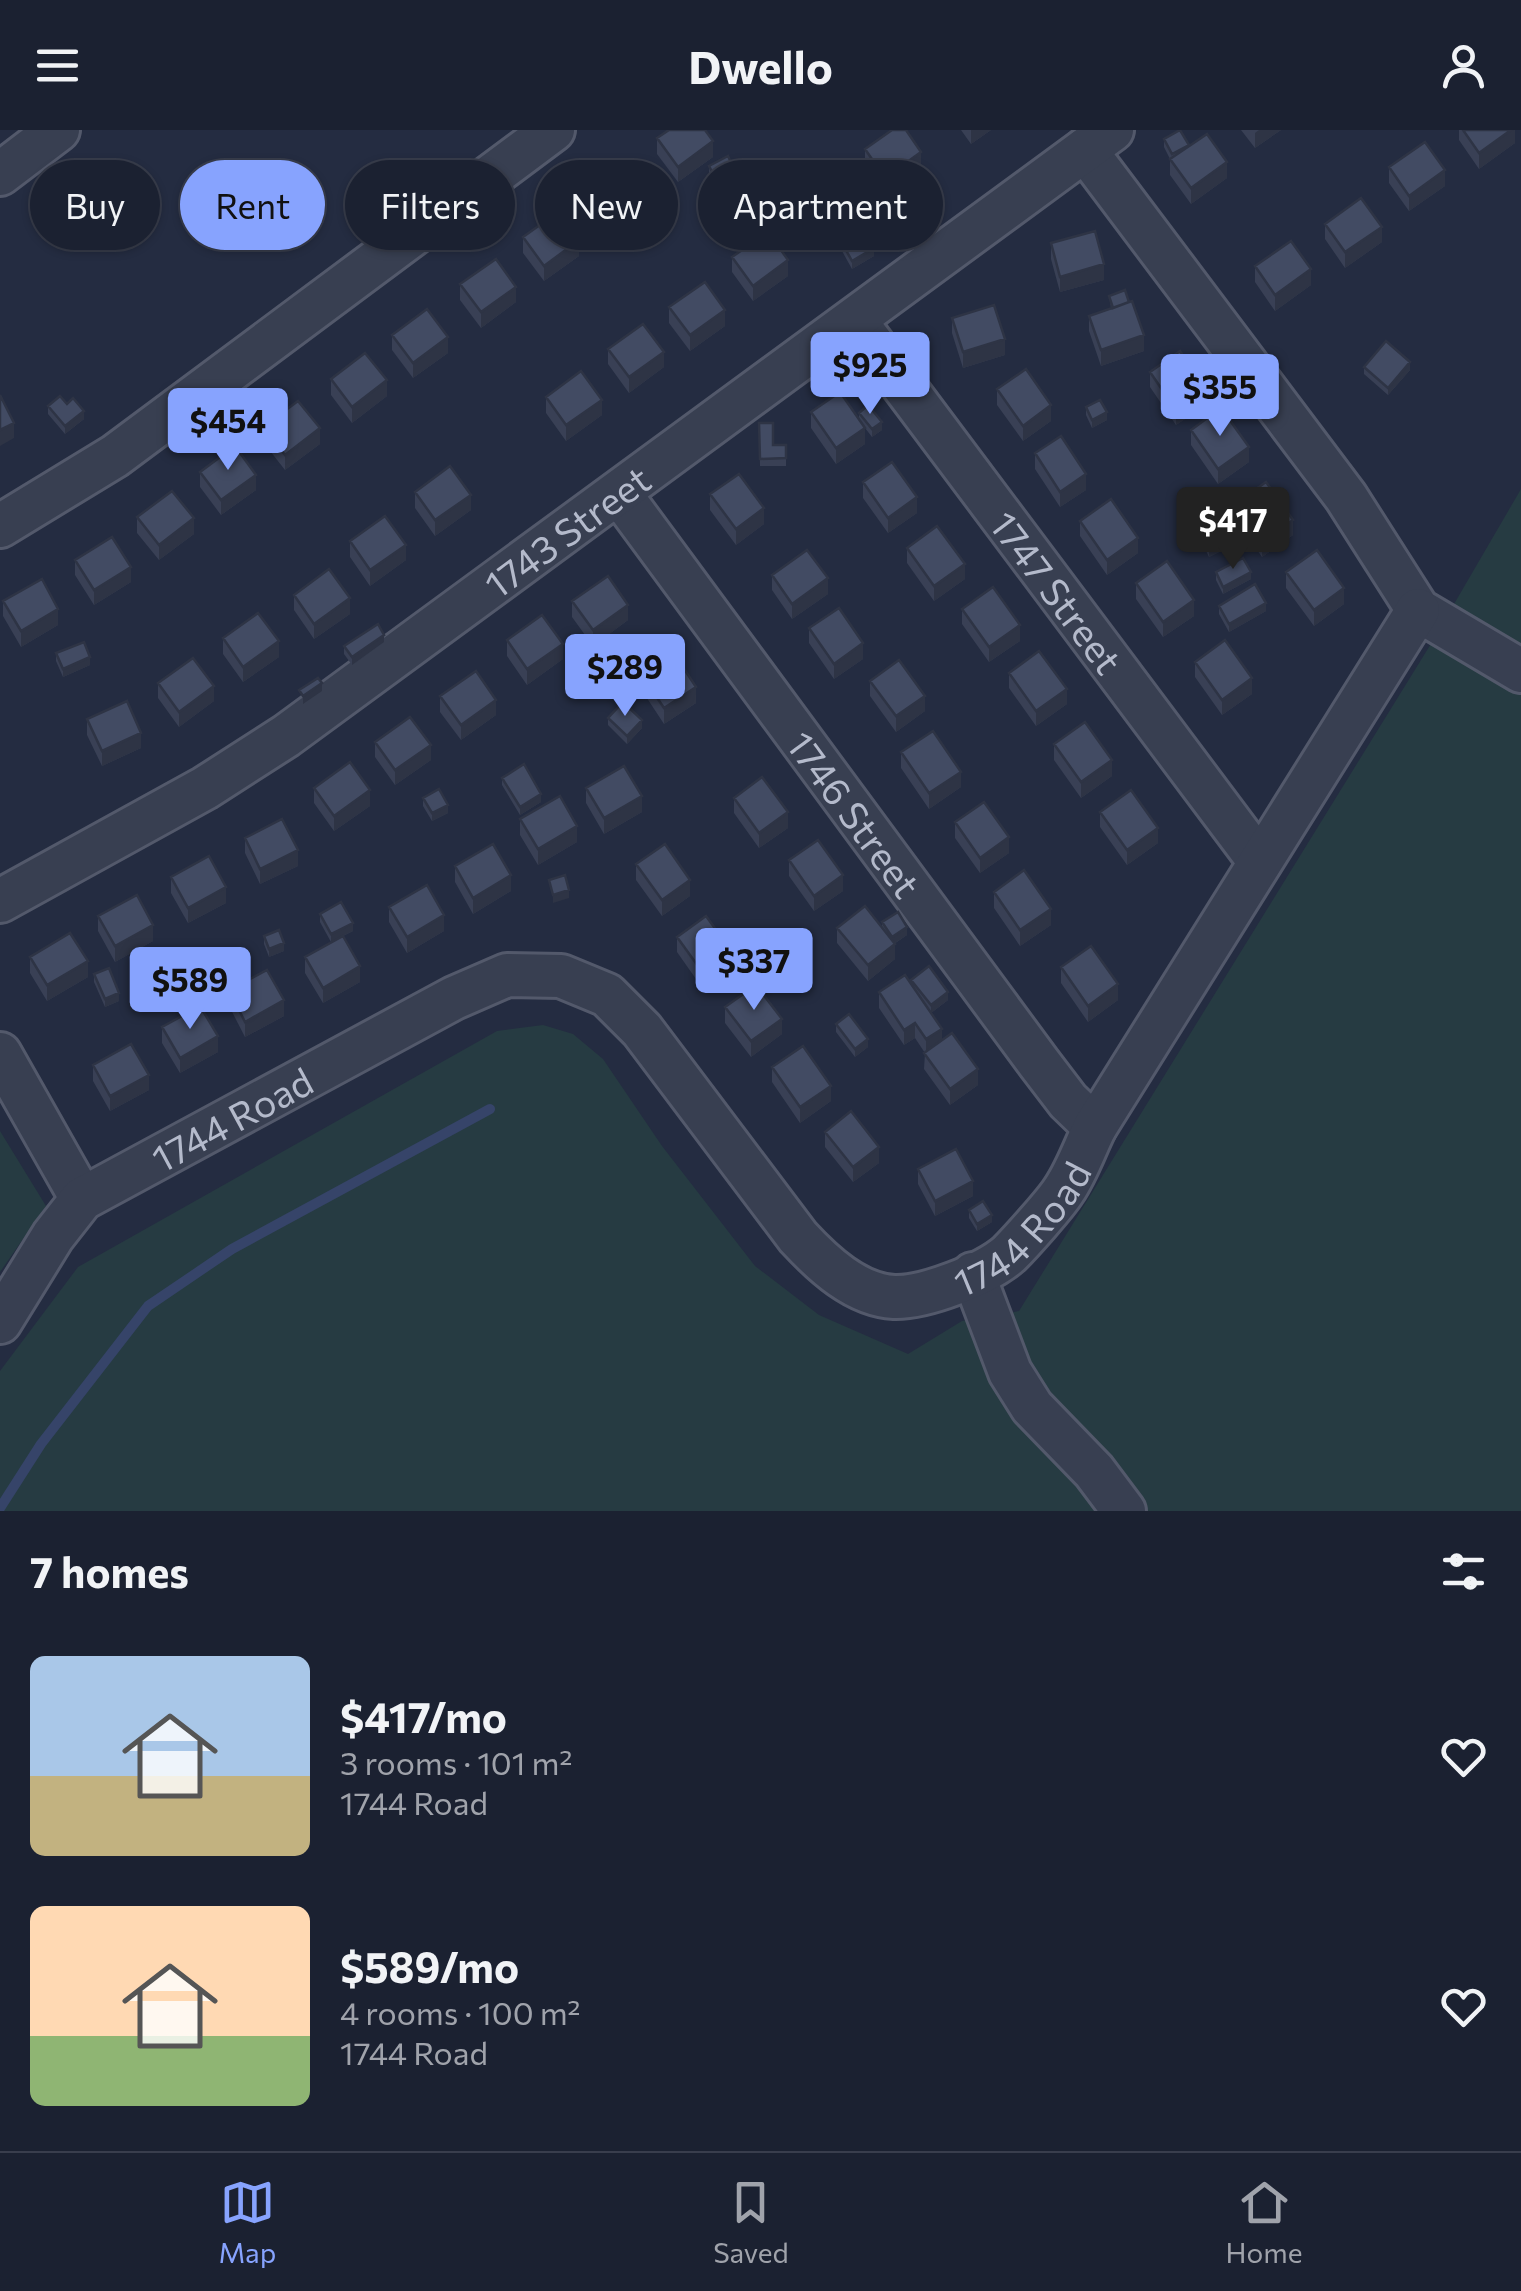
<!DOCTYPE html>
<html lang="en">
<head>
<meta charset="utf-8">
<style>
  :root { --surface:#1b2131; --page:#282e3d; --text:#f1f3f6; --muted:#a0a3ab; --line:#393e4d; --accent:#87a3fe }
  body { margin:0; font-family:Commissioner,sans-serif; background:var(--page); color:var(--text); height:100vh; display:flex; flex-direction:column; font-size:38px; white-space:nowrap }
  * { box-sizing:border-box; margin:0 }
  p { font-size:32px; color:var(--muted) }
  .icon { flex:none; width:55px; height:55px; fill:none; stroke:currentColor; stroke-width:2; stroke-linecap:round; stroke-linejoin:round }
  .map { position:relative; height:1381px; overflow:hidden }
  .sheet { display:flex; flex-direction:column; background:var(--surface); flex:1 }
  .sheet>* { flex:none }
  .guide { position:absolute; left:30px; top:30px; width:1000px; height:90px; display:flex; gap:20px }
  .price { position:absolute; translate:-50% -85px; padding:0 22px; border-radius:10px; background:var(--accent); color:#111; font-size:32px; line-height:65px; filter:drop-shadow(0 2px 5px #0008) }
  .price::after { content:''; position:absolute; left:50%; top:60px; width:30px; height:22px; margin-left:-15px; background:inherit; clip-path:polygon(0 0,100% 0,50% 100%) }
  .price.active { background:#222; color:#fff }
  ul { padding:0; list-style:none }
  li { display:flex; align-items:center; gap:30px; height:250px; padding:0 30px }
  li span { display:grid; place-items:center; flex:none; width:280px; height:200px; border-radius:15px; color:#555 }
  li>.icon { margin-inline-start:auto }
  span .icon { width:120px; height:120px; fill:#fffc; stroke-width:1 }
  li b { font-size:42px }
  h2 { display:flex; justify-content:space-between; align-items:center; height:120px; padding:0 30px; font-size:42px }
  .pill { padding:0 35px; border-radius:45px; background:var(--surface); box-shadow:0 2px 8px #0004,0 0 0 2px var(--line); font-size:35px; line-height:90px }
  .pill.active { background:var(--accent); color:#111 }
  header { display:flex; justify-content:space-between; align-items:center; height:130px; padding:0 30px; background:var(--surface); font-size:45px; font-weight:700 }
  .tabs { display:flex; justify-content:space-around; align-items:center; height:140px; border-top:2px solid var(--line); background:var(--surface); font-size:28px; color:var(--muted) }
  .tabs a { display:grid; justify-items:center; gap:5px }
  .tabs .active { color:var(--accent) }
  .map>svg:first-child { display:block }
</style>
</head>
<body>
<header><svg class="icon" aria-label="menu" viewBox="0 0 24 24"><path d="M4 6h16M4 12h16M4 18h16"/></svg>Dwello<svg class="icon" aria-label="person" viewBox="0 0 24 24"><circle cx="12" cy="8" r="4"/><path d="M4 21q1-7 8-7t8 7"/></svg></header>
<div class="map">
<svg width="1521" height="1381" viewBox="0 0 1521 1381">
  <rect width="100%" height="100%" fill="#242c41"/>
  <path fill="#263b42" d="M1521,359v1022h-1521v-140l78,-104 419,-236 46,-6 30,9 30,25 59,87 93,120 64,49 89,39 54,-33 57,-10 410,-664z
    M0,1001l46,75 -46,66z"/>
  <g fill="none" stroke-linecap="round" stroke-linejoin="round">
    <path stroke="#364469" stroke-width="10" d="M0,1378l41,-64 107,-138 84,-57 258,-140"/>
    <defs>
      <g id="minor">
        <path d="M1085,20l261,347 72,113 103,61"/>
        <path d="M0,44l58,-44"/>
        <path id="s1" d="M855,191l405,541"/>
        <path id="s2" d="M619,363l420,570 29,38 27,26"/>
        <path d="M0,396l115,-70 438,-326"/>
        <path id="s3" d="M0,771l205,-113 81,-52 826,-606"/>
        <path d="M0,924l82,145"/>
        <path d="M973,1144l37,98 22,35 62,64 30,40"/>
        <path id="s4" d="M0,1192l53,-86 29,-37 372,-201 53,-23 54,1 46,19 35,35 156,207c25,27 58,58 96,60 31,1 92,-23 115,-43 12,-12 47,-51 55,-64 13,-19 21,-43 31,-63l323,-517"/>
      </g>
    </defs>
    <use href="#minor" stroke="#53596b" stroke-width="48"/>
    <use href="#minor" stroke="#383f51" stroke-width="42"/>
  </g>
  <path fill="#394055" d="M961,0h30l-20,14z
    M1241,0h40l-26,18z
    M1459,0h56v13l-36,26 -20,-29z
    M657,8l56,19 -35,25 -21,-28z
    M1164,9l25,7 38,32 -36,26 -21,-29v-16l-6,-12z
    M865,19l56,19 -36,25 -20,-29z
    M709,36l26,13 -18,9 -8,-14z
    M1389,37l56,19 -36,25 -20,-28z
    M589,58l56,19 -35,25 -21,-28z
    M806,63l55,19 -34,25 -2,-3v5l-16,13 -20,-23v-8l24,-3 -7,-10z
    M1325,94l57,18 -37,26 -20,-29z
    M523,107l56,19 -35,25 -21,-28z
    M842,113l32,13 -22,13 -10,-18z
    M1051,113l53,37 -44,12 -9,-33z
    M732,127l56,19 -35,25 -21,-29z
    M1255,136l56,19 -36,26 -20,-29z
    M460,154l56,18 -35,26 -21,-28z
    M1109,166l35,55 -43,15 -12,-35v-15l22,-8z
    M669,177l56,19 -35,25 -21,-28z
    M952,188l53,37 -42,13 -11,-35z
    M392,205l56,18 -35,25 -21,-28z
    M608,219l56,18 -35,26 -21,-29z
    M1364,237l46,3 -22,25 -24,-21z
    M1150,242l56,33 -30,20 -26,-38z
    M331,249l56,17 -35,27 -21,-28z
    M997,259l54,32 -28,20 -26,-36z
    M546,267l56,18 -36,26 -20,-28z
    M67,274l17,15 -19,15 -17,-20v-8z
    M1086,277l21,13 -15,8 -6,-13z
    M811,282l48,7v-6l23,17 -10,7 -7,-9v16l-29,20 -25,-36z
    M759,293l14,22h13v21h-26z
    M263,297l57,17 -35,26 -22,-28z
    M1191,300l58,32 -31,22 -27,-39z
    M1035,323l51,37 -26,17 -25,-38z
    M200,342l56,18 -35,25 -21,-28z
    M863,352l54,31 -29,20 -25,-35z
    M415,362l56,18 -36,26 -20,-28z
    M710,364l54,30 -28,21 -26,-35z
    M1235,374l58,31 -31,22 -27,-38z
    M137,387l57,17 -35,26 -22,-27z
    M1080,391l58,32 -31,22 -27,-39z
    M1196,392l35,24 -22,11 -13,-27z
    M350,411l56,19 -36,26 -20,-29z
    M907,418l58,31 -31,22 -27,-38z
    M75,430l56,22 -37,23 -19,-30z
    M1216,442l35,7 -28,15 -7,-14z
    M1286,442l58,32 -30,22 -28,-38z
    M772,445l56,19 -36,25 -20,-29z
    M1136,453l58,33 -31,21 -27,-38z
    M294,465l56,19 -36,25 -20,-29z
    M3,471l55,24 -37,22 -18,-31z
    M572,471l56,19 -35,26 -21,-29z
    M1219,476l47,5 -37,21 -10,-18z
    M962,479l58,32 -31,21 -27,-38z
    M809,498l54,31 -29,20 -25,-36z
    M223,508l56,19 -36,25 -20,-28z
    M507,510l56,19 -36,26 -20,-29z
    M384,512l-32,23 -8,-11v-8z
    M56,523l34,12 -27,12 -7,-16z
    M1195,532l57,32 -30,21 -27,-38z
    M637,538l59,35 -32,21 -27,-41z
    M1009,543l58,31 -31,22 -27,-38z
    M870,551l55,30 -29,21 -26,-36z
    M158,553l56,18 -35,26 -21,-29z
    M440,566l56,19 -35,25 -21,-28z
    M608,588l34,10 -15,16 -19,-19z
    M87,589l54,29 -39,18 -15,-31z
    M375,612l56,18 -36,25 -20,-28z
    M1054,614l58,32 -31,22 -27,-38z
    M901,622l60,35 -32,22 -28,-41z
    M502,648l39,24 -21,13 -18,-30z
    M314,658l56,18 -36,25 -20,-28z
    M586,658l56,24 -38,22 -18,-31z
    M423,668l25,15 -16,8 -9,-15z
    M734,668l54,30 -29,20 -25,-35z
    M1100,682l58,31 -31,22 -27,-38z
    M520,689l57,23 -39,23 -18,-30z
    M955,692l54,31 -29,20 -25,-35z
    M245,708l53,28 -38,18 -15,-31z
    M789,730l54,31 -29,20 -25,-35z
    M636,734l54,32 -28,20 -26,-36z
    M455,736l56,25 -38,23 -18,-32z
    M171,747l55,26 -38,20 -17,-30z
    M994,762l57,33 -31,21 -26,-38z
    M389,777l55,24 -37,22 -18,-31z
    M320,784l33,17 -10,5 17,46 -37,21 -18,-30v-16l26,-15 -11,-20z
    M98,786l55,25 -38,21 -17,-31z
    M882,792l25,13 -13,9 1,15 -27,22 -31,-38v-15h45z
    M264,806l20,15 -15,6 -5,-13z
    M677,807l56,31 -30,21 -26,-37z
    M30,827l58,20 -41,24 -17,-28z
    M1061,837l57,33 -30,22 -27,-39z
    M94,844l25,27 -14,6 -11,-25z
    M911,850l37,20 -17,13 11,27 36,45 -28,20 -26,-36 1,-16 -10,-15 -11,7 -25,-37v-16l32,-8z
    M229,860l55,26 -39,21 -16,-31z
    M725,877l57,27 -31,23 -26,-34z
    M836,894l32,23 -13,10 -19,-25z
    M162,897l56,25 -38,21 -18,-30z
    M93,935l56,25 -39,21 -17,-30z
    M772,937l59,34 -31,22 -28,-41z
    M825,1002l54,31 -26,19 -28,-35z
    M918,1039l55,27 -38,20 -17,-32z
    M969,1080l23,12 -15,9 -8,-13z"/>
  <path fill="#2e3445" d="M971,0h20l-20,14z
    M1259,0h22l-26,18v-15z
    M1511,0h4v13l-36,26v-16z
    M713,11v16l-35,25v-15z
    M921,22v16l-36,25v-15z
    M1227,32v16l-36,26v-16z
    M1445,40v16l-36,25v-15z
    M735,41v8l-18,9v-7z
    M645,61v16l-35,25v-15z
    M861,66v16l-34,25v-16z
    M1382,97v15l-37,26v-16z
    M825,101v8l-16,13v-7z
    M579,110v16l-35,25v-15z
    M874,118v8l-22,13v-8z
    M788,130v16l-35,25v-15z
    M1104,134v16l-44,12v-15z
    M1311,139v16l-36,26v-16z
    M516,157v15l-35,26v-16z
    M725,180v16l-35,25v-16z
    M1144,205v16l-43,15v-16z
    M448,207v16l-35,25v-15z
    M1005,209v16l-42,13v-16z
    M664,222v15l-35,26v-16z
    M1410,232v8l-22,25v-7z
    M387,250v16l-35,27v-16z
    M1206,260v15l-30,20v-15z
    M602,270v15l-36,26v-16z
    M1051,275v16l-28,20v-15z
    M84,281v8l-19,15v-8z
    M1107,282v8l-15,8v-8z
    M882,292v8l-10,7v-8z
    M14,293v15l-14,8v-16z
    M320,298v16l-35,26v-15z
    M865,298v16l-29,20v-16z
    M1249,317v15l-31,22v-15z
    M1086,344v16l-26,17v-15z
    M256,345v15l-35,25v-15z
    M471,365v15l-36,26v-16z
    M917,367v16l-29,20v-15z
    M764,378v16l-28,21v-16z
    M194,388v16l-35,26v-15z
    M1293,390v15l-31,22v-15z
    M1138,408v15l-31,22v-15z
    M1231,408v8l-22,11v-8z
    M406,415v15l-36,26v-16z
    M965,434v15l-31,22v-15z
    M131,437v15l-37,23v-15z
    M1251,442v7l-28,15v-7z
    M828,448v16l-36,25v-15z
    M1344,458v16l-30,22v-16z
    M350,468v16l-36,25v-15z
    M1194,470v16l-31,21v-15z
    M1266,473v8l-37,21v-8z
    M628,475v15l-35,26v-16z
    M58,479v16l-37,22v-16z
    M1020,495v16l-31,21v-15z
    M384,505v7l-32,23v-8z
    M279,511v16l-36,25v-15z
    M863,513v16l-29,20v-15z
    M563,514v15l-36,26v-16z
    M90,527v8l-27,12v-8z
    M1252,548v16l-30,21v-15z
    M322,553v8l-19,13v-8z
    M214,556v15l-35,26v-15z
    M696,557v16l-32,21v-16z
    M1067,559v15l-31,22v-15z
    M925,566v15l-29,21v-16z
    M496,570v15l-35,25v-15z
    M642,590v8l-15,16v-8z
    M141,603v15l-39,18v-15z
    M431,615v15l-36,25v-15z
    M1112,630v16l-31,22v-16z
    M961,642v15l-32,22v-16z
    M370,660v16l-36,25v-15z
    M541,664v8l-21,13v-8z
    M642,666v16l-38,22v-16z
    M448,675v8l-16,8v-8z
    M788,682v16l-29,20v-15z
    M577,696v16l-39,23v-16z
    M1158,698v15l-31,22v-15z
    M1009,707v16l-29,20v-15z
    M298,720v16l-38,18v-15z
    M511,745v16l-38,23v-16z
    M843,745v16l-29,20v-15z
    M690,750v16l-28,20v-16z
    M226,757v16l-38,20v-15z
    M569,760v8l-16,5v-8z
    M1051,779v16l-31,21v-16z
    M444,785v16l-37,22v-16z
    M353,793v8l-22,11v-8z
    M153,795v16l-38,21v-16z
    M907,797v8l-15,10v-8z
    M284,813v8l-15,6v-8z
    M895,814v15l-27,22v-16z
    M733,823v15l-30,21v-16z
    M88,831v16l-41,24v-16z
    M360,836v16l-37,21v-15z
    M1118,854v16l-30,22v-16z
    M948,862v8l-17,13v-8z
    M119,863v8l-14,6v-8z
    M284,870v16l-39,21v-15z
    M782,889v15l-31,23v-16z
    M915,893v15l-11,7v-15z
    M942,899v15l-16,11v-16z
    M218,906v16l-38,21v-15z
    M868,909v8l-13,10v-8z
    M978,939v16l-28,20v-16z
    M149,945v15l-39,21v-15z
    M831,956v15l-31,22v-16z
    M879,1017v16l-26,19v-15z
    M973,1051v15l-38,20v-15z
    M992,1085v7l-15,9v-7z"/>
  <path fill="#424b63" stroke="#2e3445" stroke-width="2.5" d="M669,0h36l8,11 -35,26 -21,-29z
    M892,0h14l15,22 -36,26 -20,-29z
    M1180,0l9,15 -17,9 -8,-15z
    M1463,0h48l-32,23z
    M1207,4l20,28 -36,26 -21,-29z
    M1425,12l20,28 -36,26 -20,-29z
    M728,26l7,15 -18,10 -8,-15z
    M624,33l21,28 -35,26 -21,-29z
    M841,38l20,28 -34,25 -21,-28z
    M1361,68l21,29 -37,25 -20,-28z
    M805,78l20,23 -16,14 -20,-24z
    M558,82l21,28 -35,26 -21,-29z
    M865,101l9,17 -22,13 -10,-18z
    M1095,101l9,33 -44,13 -9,-34z
    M768,102l20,28 -35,26 -21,-29z
    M1291,111l20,28 -36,26 -20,-29z
    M496,129l20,28 -35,25 -21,-28z
    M705,152l20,28 -35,25 -21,-28z
    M1125,160l4,12 -16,6 -4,-12z
    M1132,171l12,34 -43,15 -12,-34z
    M994,175l11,34 -42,13 -11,-34z
    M427,179l21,28 -35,26 -21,-28z
    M643,194l21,28 -35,25 -21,-28z
    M1386,211l24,21 -22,26 -24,-21z
    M1180,221l26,39 -30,20 -26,-38z
    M365,223l22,27 -35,27 -21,-28z
    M1026,239l25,36 -28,21 -26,-37z
    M581,241l21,29 -36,25 -20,-28z
    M840,262l25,36 -29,20 -25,-36z
    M0,265l14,28 -14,7z
    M60,266l7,8 6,-6 11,13 -19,15 -17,-20z
    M1100,270l7,12 -15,8 -6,-13z
    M298,271l22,27 -35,27 -22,-28z
    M868,275l14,17 -10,7 -13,-16z
    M1221,278l28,39 -31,22 -27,-39z
    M759,293h14v22h13v13l-26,1z
    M1061,306l25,38 -26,18 -25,-39z
    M235,316l21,29 -35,25 -21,-28z
    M892,332l25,35 -29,21 -25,-36z
    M450,336l21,29 -36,25 -20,-28z
    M739,344l25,34 -28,21 -26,-35z
    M1266,352l27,38 -31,22 -27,-38z
    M172,361l22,27 -35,27 -22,-28z
    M1111,369l27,39 -31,22 -27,-39z
    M1217,382l14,26 -22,11 -13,-27z
    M385,386l21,29 -36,25 -20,-29z
    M937,396l28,38 -31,22 -27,-38z
    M112,407l19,30 -37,23 -19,-30z
    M807,420l21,28 -36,26 -20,-29z
    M1317,420l27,38 -30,22 -28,-38z
    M1243,428l8,14 -28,15 -7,-15z
    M1167,431l27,39 -31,22 -27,-39z
    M329,439l21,29 -36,26 -20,-29z
    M608,446l20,29 -35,25 -21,-29z
    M42,449l16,30 -37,22 -18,-30z
    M1255,454l11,19 -37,21 -10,-18z
    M993,457l27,38 -31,22 -27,-38z
    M839,478l24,35 -29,21 -25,-36z
    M258,483l21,28 -36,26 -20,-29z
    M542,485l21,29 -36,25 -20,-29z
    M378,494l6,11 -32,22 -8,-11z
    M1225,510l27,38 -30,22 -27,-38z
    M84,512l6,15 -27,12 -7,-16z
    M669,516l27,41 -32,21 -27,-40z
    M1039,521l28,38 -31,22 -27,-38z
    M193,528l21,28 -35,26 -21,-29z
    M899,530l26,36 -29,20 -26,-35z
    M476,541l20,29 -35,25 -21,-29z
    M318,548l4,5 -19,13 -4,-6z
    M127,571l14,32 -39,18 -15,-32z
    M623,572l19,18 -15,16 -19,-18z
    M410,587l21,28 -36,25 -20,-28z
    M1085,592l27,38 -31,22 -27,-38z
    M933,601l28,41 -32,21 -28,-41z
    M350,632l20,28 -36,26 -20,-28z
    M524,634l17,30 -21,13 -18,-29z
    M624,636l18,30 -38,22 -18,-30z
    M762,647l26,35 -29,21 -25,-35z
    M439,659l9,16 -16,8 -9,-15z
    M1131,660l27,38 -31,22 -27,-38z
    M560,666l17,30 -39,23 -18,-30z
    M984,672l25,35 -29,21 -25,-36z
    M282,689l16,31 -38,19 -15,-31z
    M818,710l25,35 -29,21 -25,-36z
    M493,714l18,31 -38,23 -18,-32z
    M665,714l25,36 -28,20 -26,-36z
    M209,726l17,31 -38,21 -17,-31z
    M1024,740l27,39 -31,21 -26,-38z
    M565,745l4,15 -16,5 -4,-15z
    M427,755l17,30 -37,22 -18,-30z
    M137,765l16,30 -38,21 -17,-30z
    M341,772l12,21 -22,11 -11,-20z
    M865,776l30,38 -27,21 -31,-37z
    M898,782l9,15 -15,10 -10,-15z
    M706,786l27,37 -30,20 -26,-36z
    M279,800l5,13 -15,6 -5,-13z
    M70,803l18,28 -41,24 -17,-28z
    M343,806l17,30 -37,22 -18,-31z
    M1091,816l27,38 -30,22 -27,-39z
    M929,836l19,26 -17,13 -20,-25z
    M109,838l10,25 -14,6 -11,-25z
    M267,840l17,30 -39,22 -16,-32z
    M905,845l37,54 -16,10 -11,-16 -11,7 -25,-38z
    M756,855l26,34 -31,22 -26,-34z
    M200,876l18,30 -38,22 -18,-31z
    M849,884l19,25 -13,10 -19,-25z
    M952,903l26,36 -28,20 -26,-36z
    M131,914l18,31 -39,21 -17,-31z
    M803,916l28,40 -31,21 -28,-40z
    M851,981l28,36 -26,20 -28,-35z
    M956,1019l17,32 -38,20 -17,-32z
    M983,1071l9,14 -15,9 -8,-14z"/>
  <g text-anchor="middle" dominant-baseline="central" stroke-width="10" stroke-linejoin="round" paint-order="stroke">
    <g font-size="38" fill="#b4bacb" stroke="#1d2336">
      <text stroke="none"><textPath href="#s3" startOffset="678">1743 Street</textPath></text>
      <text stroke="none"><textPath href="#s1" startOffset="338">1747 Street</textPath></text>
      <text stroke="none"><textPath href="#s2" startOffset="398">1746 Street</textPath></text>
      <text stroke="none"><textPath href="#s4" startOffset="318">1744 Road</textPath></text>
      <text stroke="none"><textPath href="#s4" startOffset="1308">1744 Road</textPath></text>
    </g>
  </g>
</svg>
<b class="price" style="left:870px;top:287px">$925</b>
<b class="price" style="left:1220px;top:309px">$355</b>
<b class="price" style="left:228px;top:343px">$454</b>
<b class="price active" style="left:1233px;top:442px">$417</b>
<b class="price" style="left:625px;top:589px">$289</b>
<b class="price" style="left:754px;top:883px">$337</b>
<b class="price" style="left:190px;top:902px">$589</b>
<div class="guide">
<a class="pill">Buy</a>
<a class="pill active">Rent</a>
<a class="pill">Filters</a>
<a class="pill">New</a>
<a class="pill">Apartment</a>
</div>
</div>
<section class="sheet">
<h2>7 homes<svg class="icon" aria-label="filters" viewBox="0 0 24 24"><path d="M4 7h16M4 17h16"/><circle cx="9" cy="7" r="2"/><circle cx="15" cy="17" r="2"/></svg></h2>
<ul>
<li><span style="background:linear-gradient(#a9c7e8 60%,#c2b280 0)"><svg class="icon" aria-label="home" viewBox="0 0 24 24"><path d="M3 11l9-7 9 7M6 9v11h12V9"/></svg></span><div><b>$417/mo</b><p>3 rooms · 101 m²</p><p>1744 Road</p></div><svg class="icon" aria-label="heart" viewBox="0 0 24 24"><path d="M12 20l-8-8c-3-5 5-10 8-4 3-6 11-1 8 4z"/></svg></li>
<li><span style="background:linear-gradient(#ffd9b3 65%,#8fb573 0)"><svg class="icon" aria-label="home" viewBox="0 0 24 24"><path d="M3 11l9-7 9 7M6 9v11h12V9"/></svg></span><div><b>$589/mo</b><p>4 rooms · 100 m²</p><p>1744 Road</p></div><svg class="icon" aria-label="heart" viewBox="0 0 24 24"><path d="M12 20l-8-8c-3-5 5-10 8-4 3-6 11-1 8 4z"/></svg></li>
</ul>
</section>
<nav class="tabs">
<a class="active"><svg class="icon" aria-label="map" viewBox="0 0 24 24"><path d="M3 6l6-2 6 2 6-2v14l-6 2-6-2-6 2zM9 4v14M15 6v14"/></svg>Map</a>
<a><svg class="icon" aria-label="saved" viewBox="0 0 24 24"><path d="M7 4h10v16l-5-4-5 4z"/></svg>Saved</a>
<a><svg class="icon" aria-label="home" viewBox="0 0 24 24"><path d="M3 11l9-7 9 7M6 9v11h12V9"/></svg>Home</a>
</nav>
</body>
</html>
